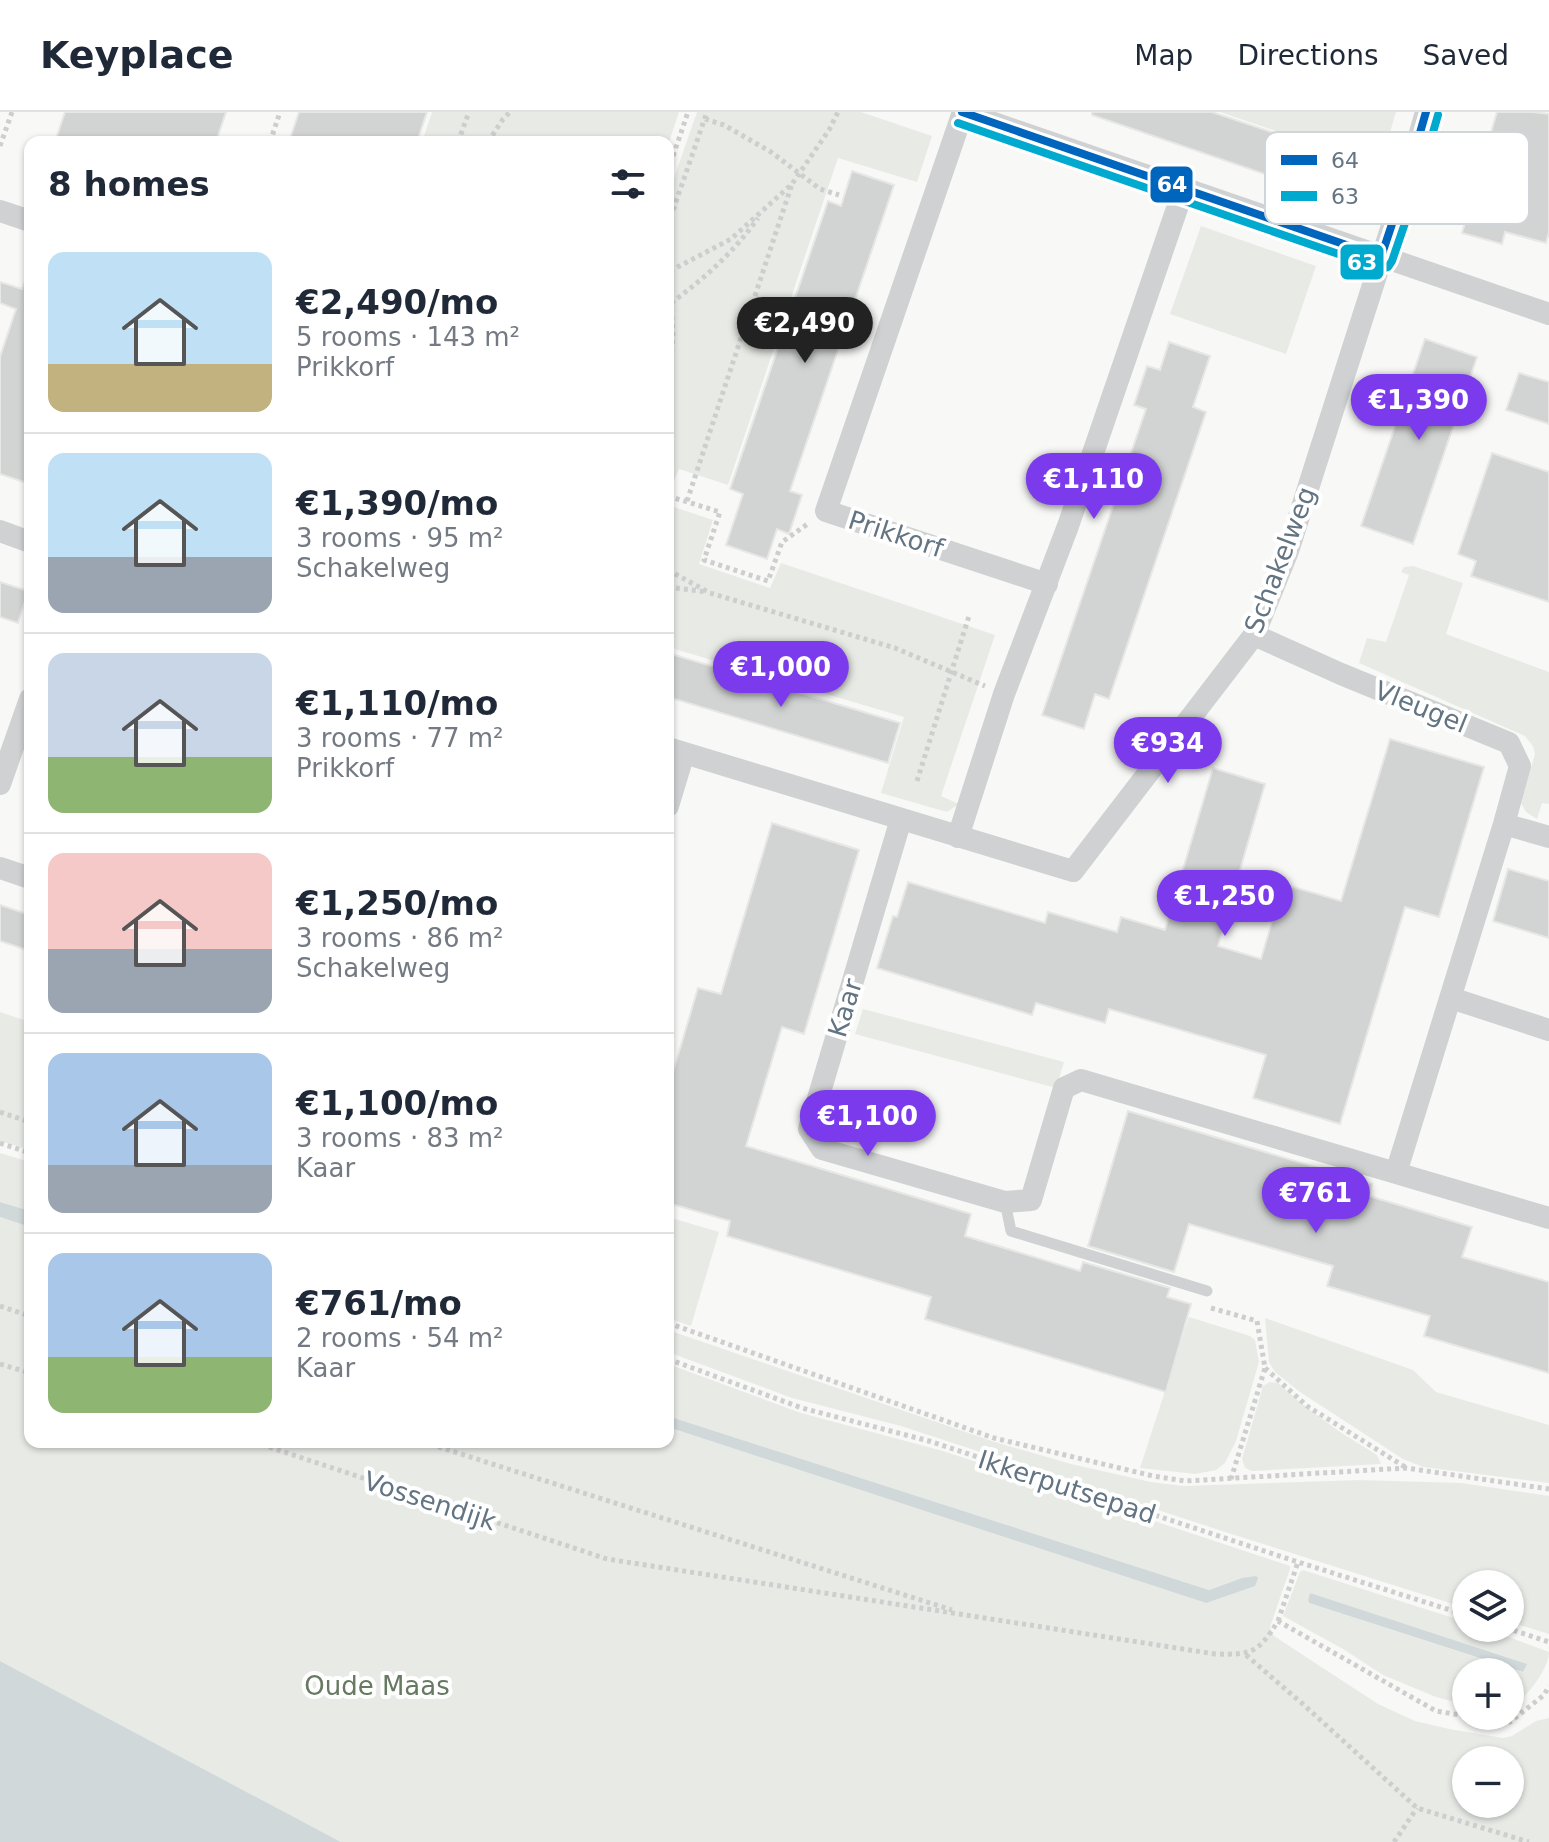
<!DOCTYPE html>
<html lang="en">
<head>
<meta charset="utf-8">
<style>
  :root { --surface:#fff; --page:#f6f6f7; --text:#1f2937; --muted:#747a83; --line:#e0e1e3; --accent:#7c3aed }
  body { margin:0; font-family:"DejaVu Sans",sans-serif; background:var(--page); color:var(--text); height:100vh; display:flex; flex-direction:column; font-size:30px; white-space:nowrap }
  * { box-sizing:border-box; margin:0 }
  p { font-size:26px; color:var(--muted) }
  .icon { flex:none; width:44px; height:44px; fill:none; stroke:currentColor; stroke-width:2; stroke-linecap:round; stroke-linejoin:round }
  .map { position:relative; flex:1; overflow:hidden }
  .panel { position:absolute; left:24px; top:24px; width:650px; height:1312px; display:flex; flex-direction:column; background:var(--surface); border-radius:16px; box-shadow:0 2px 6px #0004 }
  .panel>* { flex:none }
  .buttons { position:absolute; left:1452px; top:1458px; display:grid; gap:16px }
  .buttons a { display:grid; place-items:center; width:72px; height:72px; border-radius:50%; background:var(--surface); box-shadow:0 2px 6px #0004; font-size:40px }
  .price { position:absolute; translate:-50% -68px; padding:0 18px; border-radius:28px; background:var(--accent); color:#fff; font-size:26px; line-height:52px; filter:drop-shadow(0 2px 4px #0008) }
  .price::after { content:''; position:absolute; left:50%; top:48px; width:24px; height:18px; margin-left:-12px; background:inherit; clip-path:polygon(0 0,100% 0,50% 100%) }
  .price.active { background:#222; color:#fff }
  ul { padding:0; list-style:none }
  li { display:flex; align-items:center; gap:24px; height:200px; padding:0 24px }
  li+li { border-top:2px solid var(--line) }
  li span { display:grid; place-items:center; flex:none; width:224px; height:160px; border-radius:16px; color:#555 }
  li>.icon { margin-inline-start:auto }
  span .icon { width:96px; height:96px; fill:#fffc; stroke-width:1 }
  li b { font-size:34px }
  h2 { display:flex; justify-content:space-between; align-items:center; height:96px; padding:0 24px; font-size:34px }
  header { display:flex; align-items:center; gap:48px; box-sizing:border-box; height:112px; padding:0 40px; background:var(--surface); border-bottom:2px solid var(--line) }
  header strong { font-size:38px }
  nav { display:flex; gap:44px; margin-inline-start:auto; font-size:28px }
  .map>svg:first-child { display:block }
</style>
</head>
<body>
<header>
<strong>Keyplace</strong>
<nav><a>Map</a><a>Directions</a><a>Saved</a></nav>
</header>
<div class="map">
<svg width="1549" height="1730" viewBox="0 0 1549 1730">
  <rect width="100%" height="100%" fill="#f8f8f7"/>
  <path fill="#e8ebe5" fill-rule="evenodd" d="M432,0h247l-11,33v-3h-246z
    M697,0h164l71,24 -15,46 -79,-24 -110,327 -49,-16 -8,19 -3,-1v-292z
    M1220,0h176l-29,98 -25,-10 13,-42z
    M1201,114l115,40 -30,88 -116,-40z
    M668,393l45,15 -14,44 71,24 11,-25 214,72 -54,161 18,8 -12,8 -66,-19 23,-76 -236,-70z
    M1413,454l50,17 -17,51 103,38v132l-7,-1 -5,16 -11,-7 -5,-9 14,-49 -2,-8 -8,-10 -166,-73 8,-25 19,4 23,-67 -8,-3 3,-5z
    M863,897l201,53 -8,26 -201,-54z
    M0,900l30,10v128l-30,-9z
    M0,1041l30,9v49l-30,-9z
    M0,1105l30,10v215h638v-15l538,176 36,-25 -33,12 -541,-174v-52l133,49 142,38 347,115v3l-20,58 4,9 104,68 37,17 34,8 54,9 9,-2 24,-15 13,-3v124h-1208l-341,-181zM1466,1648h44v44h-44z
    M668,1105l51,15 -28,94 -23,-8z
    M1189,1205l61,19 5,4 4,22 -23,79 -11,22 -9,7 -21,4 -55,-6z
    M1265,1206l148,52 23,22 113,33v58l-126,-16 -20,-8 -103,-67 -25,-20 -6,-10z
    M668,1218l327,112 76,22 80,18 32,4 176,-6 102,3 88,13v138l-39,-12v-38h-44v24l-244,-77 -321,-105 -109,-28 -124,-46z
    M1270,1270l8,1 24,21 38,28 37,23 4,9 -129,7 -7,-3 -3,-9 21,-73z
    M1303,1458l163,52v6h19l64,24c0,16 -23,49 -39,53v-33h-44v33l-30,-8 -53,-22 -40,-26 -60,-33 17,-44zM1310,1482v-1l214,78 -2,1 -213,-69 -1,-3z"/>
  <path fill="#d0d8da" d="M0,1090l30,9v16l-30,-10z
    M668,1304l541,174 33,-12 14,-2 2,2 -3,8 -49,17 -538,-176z
    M1310,1481l217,71 -4,8 -214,-69 -1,-3z
    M0,1549l341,181h-341z"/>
  <path fill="#d2d3d3" stroke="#e7e7e6" stroke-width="2" d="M65,0h161l-10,30h-161z
    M299,0h128l-10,30h-128z
    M1092,0h120l136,46 -13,40 -243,-83z
    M1497,0h35l17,2v118l-3,11 -41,-11 -3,12 -40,-11z
    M852,59l42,14 -104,306 12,4 -13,39 -12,-5 -10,30 -41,-14 17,-51 -13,-5 98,-288 13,5z
    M26,167h4v205l-30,-10v-117l16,-48 -16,-6v-21l22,7z
    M1425,227l52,18 -64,187 -52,-18z
    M1169,230l41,14 -17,51 13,5 -97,287 -14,-5 -11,35 -42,-14 104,-306 -12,-4 13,-39 13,4z
    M1519,261l30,9v42l-43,-14z
    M1492,341l57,19v130l-78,-26 5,-15 -18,-7z
    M0,470l28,9 -10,32 -18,-6z
    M668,541l232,70 -12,40 -220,-66z
    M1390,627l94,28 -45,150 -34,-10 -65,217 -87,-26 13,-43 -157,-46 -4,14 -69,-20 -4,12 -155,-47 16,-52 4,1 11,-35 137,41 3,-11 69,20 4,-15 44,13 48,-162 52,16 -47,162 43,13 22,-75 58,17z
    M772,711l87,27 -55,184 -22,-7 -36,119 225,68 -6,22 115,35 3,-9 87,26 -3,9 24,7 -25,88 -241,-73 6,-22 -204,-61 3,-15 -62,-18v-114l30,-101 23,6z
    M1508,757l41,12v57l-56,-17z
    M0,793l30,10v36l-30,-10z
    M1128,999l244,73 -3,12 103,31 -10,30 87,25v91l-125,-37 6,-20 -103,-30 6,-20 -144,-42 -15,48 -86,-26z"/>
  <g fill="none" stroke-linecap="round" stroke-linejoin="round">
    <path stroke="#cecece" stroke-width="5" stroke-dasharray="4 4" stroke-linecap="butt" d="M705,7l19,6 47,27 49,37 19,6
      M270,30l10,-30
      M458,30l11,-30
      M488,30l15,-23 7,-7
      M0,34l12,-34
      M668,59l20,-59
      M668,113l39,-113
      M668,124l5,100 -5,55
      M670,159l61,-32 61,-55 37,-54 9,-18
      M671,191c34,-25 63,-51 87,-85
      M668,384l52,16 -16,48 64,21 14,-39 27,-19
      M687,389l105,-317
      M668,458l42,23 185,55 90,38
      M668,475l39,5
      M917,669l52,-165
      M0,1000l30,10
      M0,1031l30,10
      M0,1194l30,10
      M1211,1196l46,13 8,47 -34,111
      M668,1211l326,115 159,38 32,5 221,-13 143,21
      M668,1247l134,49 127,33 369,121 168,53
      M0,1252l30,9
      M1265,1256l42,38 98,61
      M254,1330l353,117 608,95c37,1 43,-1 63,-33l158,90 30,5
      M423,1330l529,168
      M1278,1509l20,-59
      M1506,1516l43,14
      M1246,1543l59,51 112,102 112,34
      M1468,1604l42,6 34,-27 5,-9
      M1394,1730l23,-34"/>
    <path stroke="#cfd1d2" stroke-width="11" d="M1005,1090l6,29 196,60"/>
    <path stroke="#cfd1d2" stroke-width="22" d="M962,0l587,202
      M963,0l-137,399 221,73
      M0,99l30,10
      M0,419l30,11
      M1254,523l87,39 168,69 11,23 -16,58 -108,349 153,45
      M668,636l405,123 181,-236 34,-84 116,-363 22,-76
      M0,672l30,-85
      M668,694l16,-53
      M901,707l-92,310 13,20 183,53 26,-2 33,-112 17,-8 315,93
      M1504,712l45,13
      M958,725l46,-143 64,-168 116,-338
      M0,756l30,10
      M1451,886l98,32"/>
    <defs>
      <path id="bus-1" d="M962,0l419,145
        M1381,145l23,-69 22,-76"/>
      <path id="bus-2" d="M958,11l424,146 6,-2 4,-6 24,-70 22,-76"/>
    </defs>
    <use href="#bus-1" stroke="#fff" stroke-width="14"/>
    <use href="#bus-2" stroke="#fff" stroke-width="14"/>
    <use href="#bus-1" stroke="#0065bd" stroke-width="8"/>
    <use href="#bus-2" stroke="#00a9ce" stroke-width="8"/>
  </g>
  <g text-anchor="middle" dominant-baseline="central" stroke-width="8" stroke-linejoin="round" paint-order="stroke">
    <g font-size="26" fill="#637482" stroke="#fff">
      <text transform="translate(896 422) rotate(18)">Prikkorf</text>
      <text transform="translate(1280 448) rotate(-69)">Schakelweg</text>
      <text transform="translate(1421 595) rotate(22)">Vleugel</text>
      <text transform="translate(845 896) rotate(-73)">Kaar</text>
      <text transform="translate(1067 1375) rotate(18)">Ikkerputsepad</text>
      <text transform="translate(430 1389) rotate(18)">Vossendijk</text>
    </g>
    <g font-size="26" fill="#667a62" stroke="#fff">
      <text x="377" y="1574">Oude Maas</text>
    </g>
  </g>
  <rect x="1265" y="20" width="264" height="92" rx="12" fill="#fff" stroke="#d0d5da" stroke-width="2"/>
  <rect x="1281" y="43" width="36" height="10" fill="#0065bd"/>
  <rect x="1281" y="79" width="36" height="10" fill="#00a9ce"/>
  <g font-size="22" fill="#637482">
    <text x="1331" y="56">64</text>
    <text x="1331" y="92">63</text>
  </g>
  <g stroke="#fff" stroke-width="3">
    <rect x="1149" y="53" width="45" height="39" rx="8" fill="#0065bd"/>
    <rect x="1339" y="131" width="46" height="38" rx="8" fill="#00a9ce"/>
  </g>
  <g font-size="22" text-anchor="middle" font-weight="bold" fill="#fff">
    <text x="1172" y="80">64</text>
    <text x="1362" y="158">63</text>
  </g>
</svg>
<div class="buttons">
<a><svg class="icon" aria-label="layers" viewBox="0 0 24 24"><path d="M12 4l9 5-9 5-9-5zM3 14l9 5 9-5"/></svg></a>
<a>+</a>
<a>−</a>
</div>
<b class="price active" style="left:805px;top:253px">€2,490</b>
<b class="price" style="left:1419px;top:330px">€1,390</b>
<b class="price" style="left:1094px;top:409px">€1,110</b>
<b class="price" style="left:781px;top:597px">€1,000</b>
<b class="price" style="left:1168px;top:673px">€934</b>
<b class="price" style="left:1225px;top:826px">€1,250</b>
<b class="price" style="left:868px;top:1046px">€1,100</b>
<b class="price" style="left:1316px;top:1123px">€761</b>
<section class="panel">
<h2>8 homes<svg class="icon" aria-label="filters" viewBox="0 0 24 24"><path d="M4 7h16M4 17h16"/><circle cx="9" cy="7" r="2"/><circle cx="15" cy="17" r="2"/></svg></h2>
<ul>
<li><span style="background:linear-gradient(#bfe0f5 70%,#c2b280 0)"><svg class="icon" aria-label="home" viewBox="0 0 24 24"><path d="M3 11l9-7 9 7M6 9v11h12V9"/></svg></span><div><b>€2,490/mo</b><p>5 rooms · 143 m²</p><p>Prikkorf</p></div></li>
<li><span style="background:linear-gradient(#bfe0f5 65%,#9aa5b1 0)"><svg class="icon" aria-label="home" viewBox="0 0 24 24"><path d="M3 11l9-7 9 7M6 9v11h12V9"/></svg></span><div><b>€1,390/mo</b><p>3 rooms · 95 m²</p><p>Schakelweg</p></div></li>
<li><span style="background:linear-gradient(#c9d6e8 65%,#8fb573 0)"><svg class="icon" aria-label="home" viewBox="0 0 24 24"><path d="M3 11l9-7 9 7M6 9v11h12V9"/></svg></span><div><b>€1,110/mo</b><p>3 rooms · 77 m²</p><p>Prikkorf</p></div></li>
<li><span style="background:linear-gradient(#f6c9c9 60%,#9aa5b1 0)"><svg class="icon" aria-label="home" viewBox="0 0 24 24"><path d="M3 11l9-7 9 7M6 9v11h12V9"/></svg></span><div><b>€1,250/mo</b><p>3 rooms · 86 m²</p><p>Schakelweg</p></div></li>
<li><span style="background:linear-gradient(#a9c7e8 70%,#9aa5b1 0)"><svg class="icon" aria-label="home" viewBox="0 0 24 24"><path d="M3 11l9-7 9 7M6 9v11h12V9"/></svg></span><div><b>€1,100/mo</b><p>3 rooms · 83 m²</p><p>Kaar</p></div></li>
<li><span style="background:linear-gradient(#a9c7e8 65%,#8fb573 0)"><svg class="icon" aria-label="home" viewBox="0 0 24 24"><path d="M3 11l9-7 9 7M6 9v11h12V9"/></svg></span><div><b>€761/mo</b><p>2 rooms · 54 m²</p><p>Kaar</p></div></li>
</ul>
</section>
</div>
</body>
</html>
